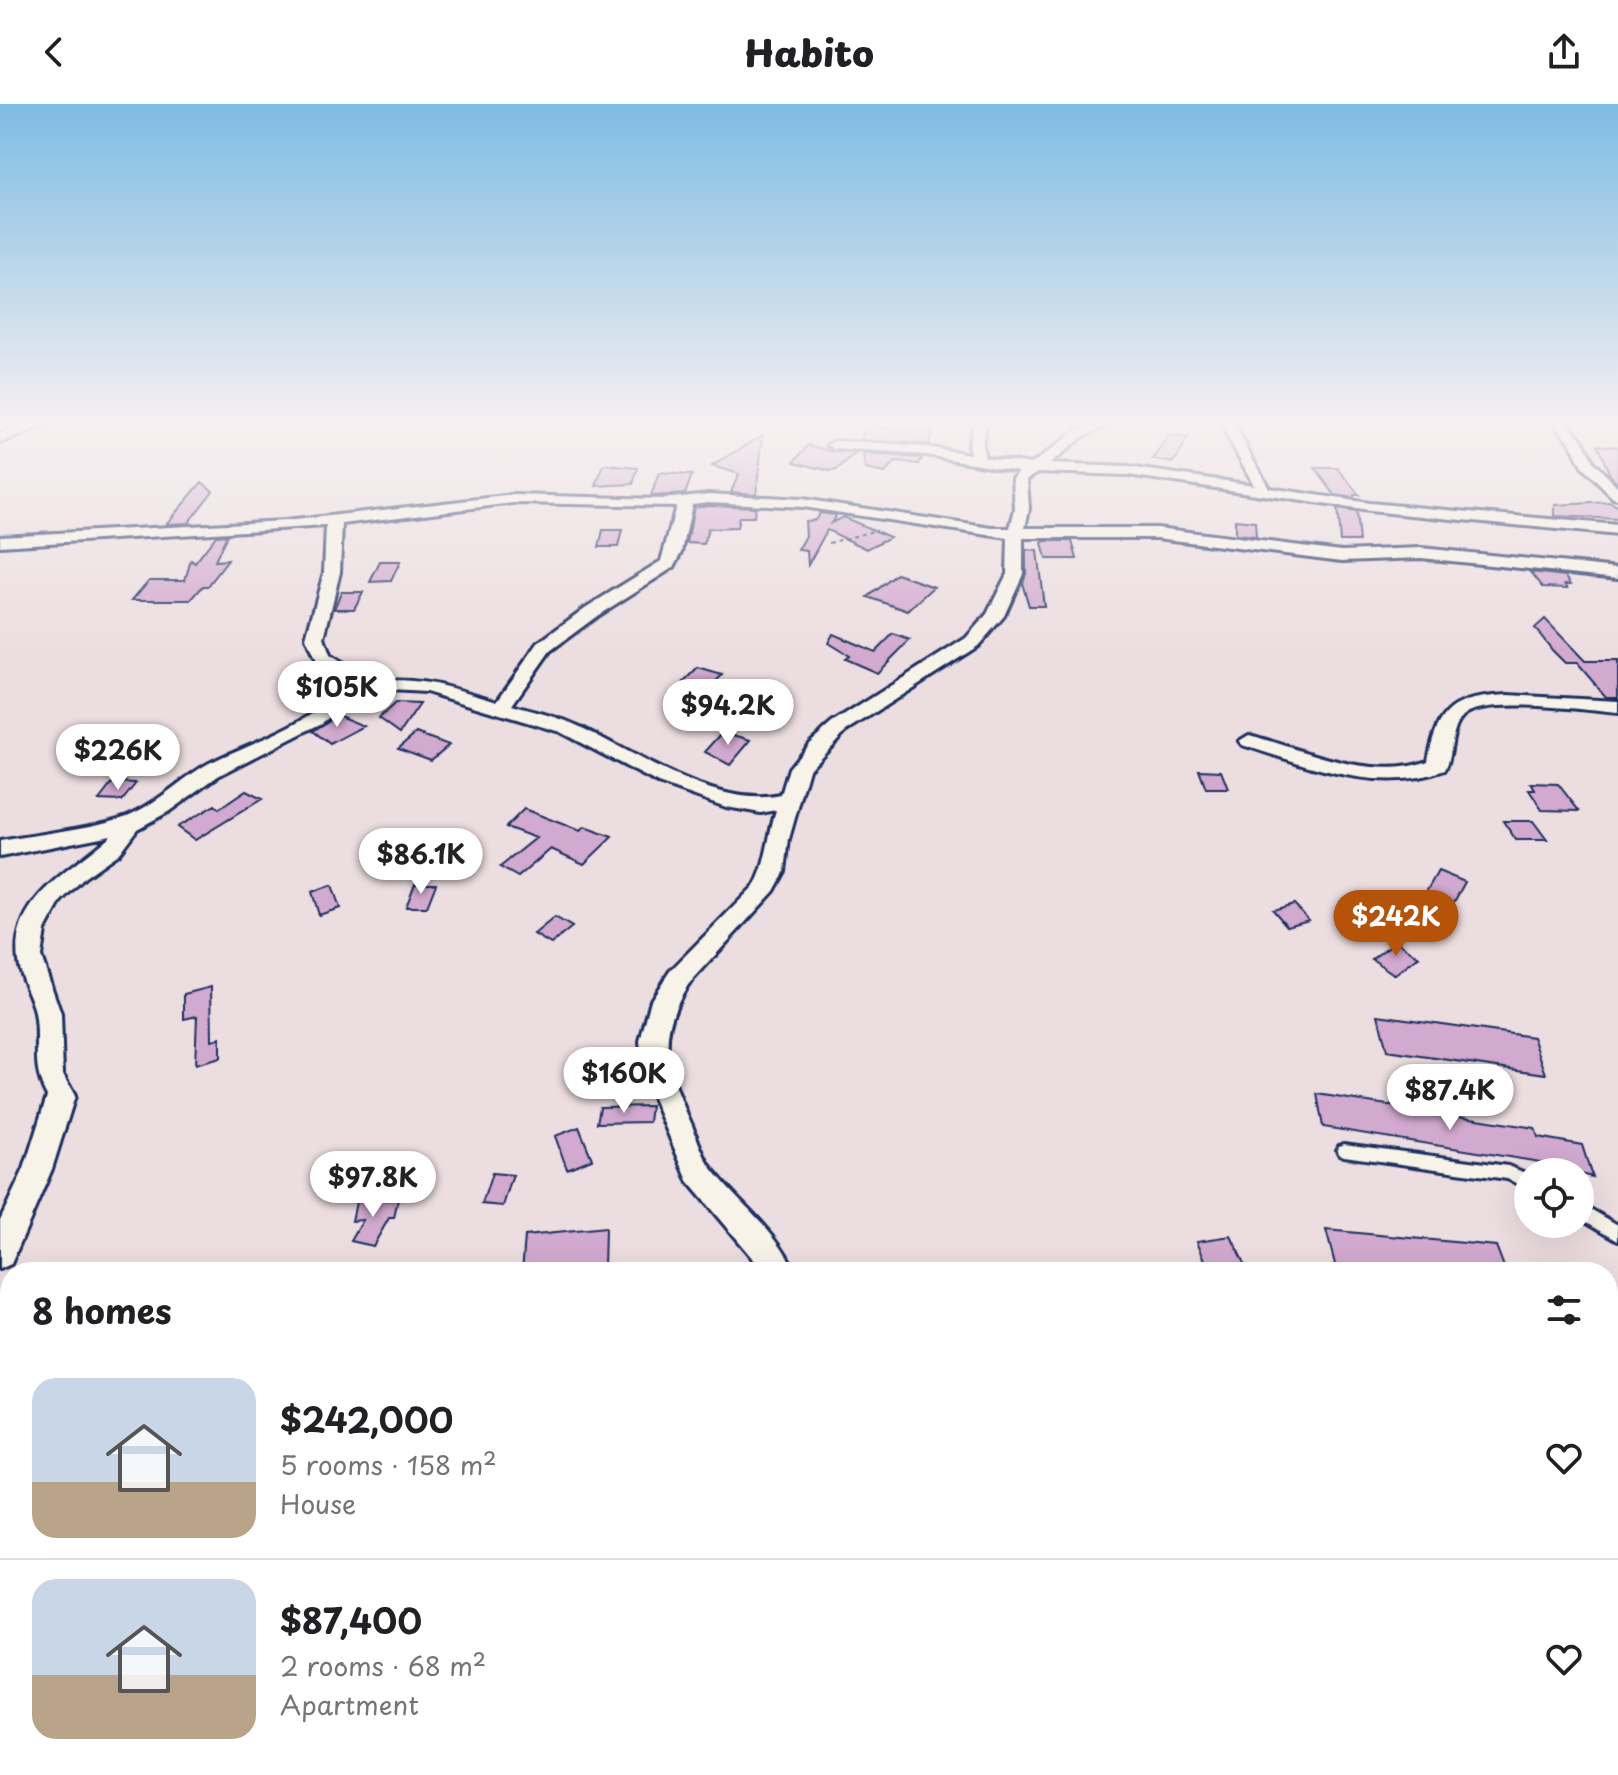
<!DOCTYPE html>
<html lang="en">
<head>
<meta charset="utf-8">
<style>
  :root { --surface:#fff; --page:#f6f6f6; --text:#202124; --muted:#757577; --line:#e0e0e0; --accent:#b45309 }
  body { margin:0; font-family:"Playpen Sans",sans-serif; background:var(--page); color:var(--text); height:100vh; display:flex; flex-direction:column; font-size:30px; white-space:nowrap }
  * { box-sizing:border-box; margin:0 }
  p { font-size:26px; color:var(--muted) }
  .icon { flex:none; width:44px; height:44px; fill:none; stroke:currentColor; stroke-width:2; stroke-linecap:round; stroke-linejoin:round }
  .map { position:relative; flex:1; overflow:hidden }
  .side { position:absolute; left:0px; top:1158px; width:1618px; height:514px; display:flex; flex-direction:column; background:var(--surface); border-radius:32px 32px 0 0; box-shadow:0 8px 32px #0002 }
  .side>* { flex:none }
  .controls { position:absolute; left:1514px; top:1054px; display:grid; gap:16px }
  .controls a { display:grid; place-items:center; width:80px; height:80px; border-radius:50%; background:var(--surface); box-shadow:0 8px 32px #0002; font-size:40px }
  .price { position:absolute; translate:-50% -68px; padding:0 18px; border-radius:28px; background:#fff; color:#222; font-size:26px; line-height:52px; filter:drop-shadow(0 2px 4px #0008) }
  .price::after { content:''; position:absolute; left:50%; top:48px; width:24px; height:18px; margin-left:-12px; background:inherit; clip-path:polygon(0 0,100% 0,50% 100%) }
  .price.on { background:var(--accent); color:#fff }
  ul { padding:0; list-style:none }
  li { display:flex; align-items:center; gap:24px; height:200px; padding:0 32px }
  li+li { border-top:2px solid var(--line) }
  li span { display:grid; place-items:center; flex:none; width:224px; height:160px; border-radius:24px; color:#555 }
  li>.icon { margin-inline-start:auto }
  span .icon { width:96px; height:96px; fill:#fffc; stroke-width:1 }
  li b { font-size:34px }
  h2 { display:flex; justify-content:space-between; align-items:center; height:96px; padding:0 32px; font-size:34px }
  header { display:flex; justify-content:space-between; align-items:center; height:104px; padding:0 32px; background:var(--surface); font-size:36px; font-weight:800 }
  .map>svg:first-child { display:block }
</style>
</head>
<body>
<header><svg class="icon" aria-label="back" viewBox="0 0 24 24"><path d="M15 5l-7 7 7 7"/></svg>Habito<svg class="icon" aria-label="share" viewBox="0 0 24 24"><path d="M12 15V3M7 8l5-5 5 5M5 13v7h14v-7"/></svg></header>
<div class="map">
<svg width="1618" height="1671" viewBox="0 0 1618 1671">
  <rect width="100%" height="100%" fill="#ecdde0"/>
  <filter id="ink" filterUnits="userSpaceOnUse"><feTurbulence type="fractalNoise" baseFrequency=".0125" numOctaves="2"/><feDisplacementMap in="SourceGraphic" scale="16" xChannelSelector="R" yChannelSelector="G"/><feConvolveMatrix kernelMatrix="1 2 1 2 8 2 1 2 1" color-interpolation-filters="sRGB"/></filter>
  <g filter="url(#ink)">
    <path fill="#d2a9cf" stroke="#1b2f5e" stroke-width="2" d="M865,322l63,5 4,2 -4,11 -67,-4z
      M763,331l-7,59 -25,-2 8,-18 -27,-8z
      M1170,331l18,3 -11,20 -5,5 -19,-4z
      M809,341l26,7 22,1 -20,17 -7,1 -36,-9z
      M1597,341l21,2v36l-8,-8z
      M863,350l59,4 -3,6 -24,-2 -10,11 -20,-4z
      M604,361l34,3 -5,16 -37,2z
      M1315,364h23l21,27h-5v3l-19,-3z
      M659,369l33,2 -7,19 -34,2z
      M202,378l11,9 -25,32 -22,1z
      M1611,398l7,5v12l-63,-3v-11z
      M709,401l46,2 -1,10h-15l-2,11 -29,1 -4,15 -17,-1 7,-36z
      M1337,405l19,3 3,29h-19z
      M820,409l16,2 -5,8 12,-6 47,20 -23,12 -40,-19 -19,35 -1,-14 -9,-1 8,-14 -1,-15 10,-1z
      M1235,416l20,2 1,15 -21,-2z
      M603,426h19l-4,17h-19z
      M227,431l-12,26 13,-1 -20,26h-5l-12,14h-59l17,-20h36l6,-20 4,3 21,-27z
      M1045,437h27l5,18h-31l-4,-16z
      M1026,446l11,1 7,55h-15l-7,-23 4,-9z
      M380,458h20l-9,19 -21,1z
      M1531,468l35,4 5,8h-6l3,4 -25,-1z
      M897,470l37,13 -26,24 -40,-14z
      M341,488h22l-9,17h-20z
      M1545,515l40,42h33v36h-12l-29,-34h-12l-12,-12 -18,-23z
      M833,530l42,18 18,-18 17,6 -33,33 -32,-14 4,-3 -21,-13z
      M698,564l24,7 -14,15 -24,-8z
      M395,599l25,1 -20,29 -21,-15z
      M337,611l27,11 -34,18 -17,-13z
      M723,628l28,8 -21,25 -25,-13z
      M416,629l33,12 -18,15 -33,-12z
      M1199,666l22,1 7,18h-22z
      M113,678l23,1 -14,18 -23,-1z
      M1531,679l27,1 21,27 -37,-1 -13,-20h6z
      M246,687l16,8 -67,41 -18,-13 38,-22 4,4z
      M524,705l56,22 4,-4 28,10 -28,27 -33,-15 -33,28 -18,-10 36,-29 -30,-11z
      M1503,717h30l14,19h-31z
      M1438,767l27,11 -12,22 -27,-12z
      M415,780h21l-9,23h-21z
      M332,781l8,23 -21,7 -7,-23z
      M1294,800l15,16 -22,6 -14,-16z
      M555,813l17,10 -21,17 -17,-10z
      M1396,837l23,16 -24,18 -23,-16z
      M211,883l1,53 8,-2v20l-25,7 2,-49 -13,3v-25z
      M1378,911l155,22 13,37 -159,-23z
      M1317,990l218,34 3,9 44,8 10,32 -19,-5 -2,-5 -248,-40z
      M651,1002l-2,16 -52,1 3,-16z
      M579,1023l13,32 -25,10 -12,-33z
      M492,1069l21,2 -10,31 -21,-2z
      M398,1095l-4,19h-5l-16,28 -22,-5 12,-21 -11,1 4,-19z
      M605,1124l-1,40 -82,4 3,-36z
      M1326,1126l170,16 10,26h-128l-42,-4z
      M1231,1132l17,36h-38l-13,-31z"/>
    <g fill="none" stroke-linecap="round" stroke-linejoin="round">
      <defs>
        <path id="service" d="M1344,1040l164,22 20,8v14l-21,-9 -163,-23 -5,-2 -2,-4 2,-4z
          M1580,1099l38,22v15l-38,-22z"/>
        <path id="minor" d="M35,317h24l-59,22v-9z
          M974,317h13l-5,24 3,12 46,7c35,-22 42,-43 87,-43l-35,15 -33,28 78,3 126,18 -35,-64h13l37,67 100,15 249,22v10l-249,-24 -241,-36 -90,-3 -11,7 2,30 -4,19h132l185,23 79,-3 197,20v10l-197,-20 -79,3 -185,-23h-134v36l-19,42 -26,30 -132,85 -37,38 -20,70 -4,32 -11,20 -86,94c-34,51 -20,87 3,138 6,14 11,32 20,44 27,36 67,63 84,105h-31l-75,-89 -46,-109 -3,-33 11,-41 19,-29 85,-86c12,-22 13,-50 21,-75l-15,3 -35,-6 -68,-24 -98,-51 -134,-40 -36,-2 -36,7 -32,26 -104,53 -50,36 -31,17 -18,24 -34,24 -24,24 -16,29 -4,26 20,58 2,60 12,22 -23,73 -41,95 -11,5v-49l24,-51 23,-73c-17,-31 -6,-49 -12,-83 -3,-18 -15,-33 -17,-52 -8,-64 56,-91 93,-126l-111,22v-16c38,-7 91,-12 127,-25 28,-11 51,-34 77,-50 36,-21 124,-45 138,-85l-26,-19 -10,-24 18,-66 2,-46 -326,20v-10l285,-15 229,-26 148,4 47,-5 93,5 190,29h18l5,-19 -2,-31 6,-7 -93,-16 -91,-6 -7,-4 7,-4 91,6 44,7 -2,-9zM709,398l93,5 206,31 -1,36 -20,40 -21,24 -134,85 -23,20 -20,25 -8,27c-65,14 -146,-42 -203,-69 -20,-10 -44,-14 -66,-21l38,-54 47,-35 77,-49 8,-15 10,-48zM514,399l162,3 -15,55 -76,47 -47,35 -41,58c-51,-15 -85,-27 -137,-17l-1,-9 -29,-20 -6,-17 16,-66 2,-48z
          M1553,317h13l17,20 10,21 25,25v12l-5,-1 -31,-31 -12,-25z
          M1508,591l110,6v12c-30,-3 -135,-17 -155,3 -14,14 -9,38 -18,54 -67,25 -138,-5 -203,-25l-3,-4 10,-6c54,14 123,47 179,26 10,-55 27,-63 80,-66z
          M10,1199v32l-10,4v-32z
          M1608,1527l10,4v41l-10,-5z
          M927,1662h44l4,9h-44z
          M1437,1662h48l-4,9h-48z"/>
      </defs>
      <use href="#service" stroke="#1b2f5e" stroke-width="6"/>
      <use href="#minor" stroke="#1b2f5e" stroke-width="6"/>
      <path stroke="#1b2f5e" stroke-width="2" stroke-dasharray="4 4" stroke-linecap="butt" d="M580,317l83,4 40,-4
        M927,317l38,2
        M829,439l48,-13"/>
      <use href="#service" fill="#f7f3e8" fill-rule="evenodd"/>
      <use href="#minor" fill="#f7f3e8" fill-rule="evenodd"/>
    </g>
  </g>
  <linearGradient id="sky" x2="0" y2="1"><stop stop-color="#7dbce4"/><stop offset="0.58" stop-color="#f6f0f1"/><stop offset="1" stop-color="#f6f0f1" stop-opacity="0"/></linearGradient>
  <rect width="1618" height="551" fill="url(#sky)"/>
</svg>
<div class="controls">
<a><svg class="icon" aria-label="locate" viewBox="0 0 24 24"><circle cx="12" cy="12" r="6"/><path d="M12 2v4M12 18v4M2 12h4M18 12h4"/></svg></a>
</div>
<b class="price" style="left:337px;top:625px">$105K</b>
<b class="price" style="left:728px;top:643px">$94.2K</b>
<b class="price" style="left:118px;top:688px">$226K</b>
<b class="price" style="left:421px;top:792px">$86.1K</b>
<b class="price on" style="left:1396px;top:854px">$242K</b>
<b class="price" style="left:624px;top:1011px">$160K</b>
<b class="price" style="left:1450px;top:1028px">$87.4K</b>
<b class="price" style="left:373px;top:1115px">$97.8K</b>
<section class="side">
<h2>8 homes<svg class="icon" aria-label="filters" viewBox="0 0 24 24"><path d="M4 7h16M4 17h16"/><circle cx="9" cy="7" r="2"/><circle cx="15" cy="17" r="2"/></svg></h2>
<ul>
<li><span style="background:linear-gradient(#c9d6e8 65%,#b9a48a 0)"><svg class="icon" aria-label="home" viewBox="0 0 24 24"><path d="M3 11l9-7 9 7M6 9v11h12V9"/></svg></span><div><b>$242,000</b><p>5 rooms · 158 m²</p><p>House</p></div><svg class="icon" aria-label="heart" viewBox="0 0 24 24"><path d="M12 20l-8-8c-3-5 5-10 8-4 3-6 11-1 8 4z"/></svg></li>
<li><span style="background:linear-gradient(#c9d6e8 60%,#b9a48a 0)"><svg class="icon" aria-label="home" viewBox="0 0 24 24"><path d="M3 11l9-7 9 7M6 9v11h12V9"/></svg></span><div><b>$87,400</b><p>2 rooms · 68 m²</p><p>Apartment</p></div><svg class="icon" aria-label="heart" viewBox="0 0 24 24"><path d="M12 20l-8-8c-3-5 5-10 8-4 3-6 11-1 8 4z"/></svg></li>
</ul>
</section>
</div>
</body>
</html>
